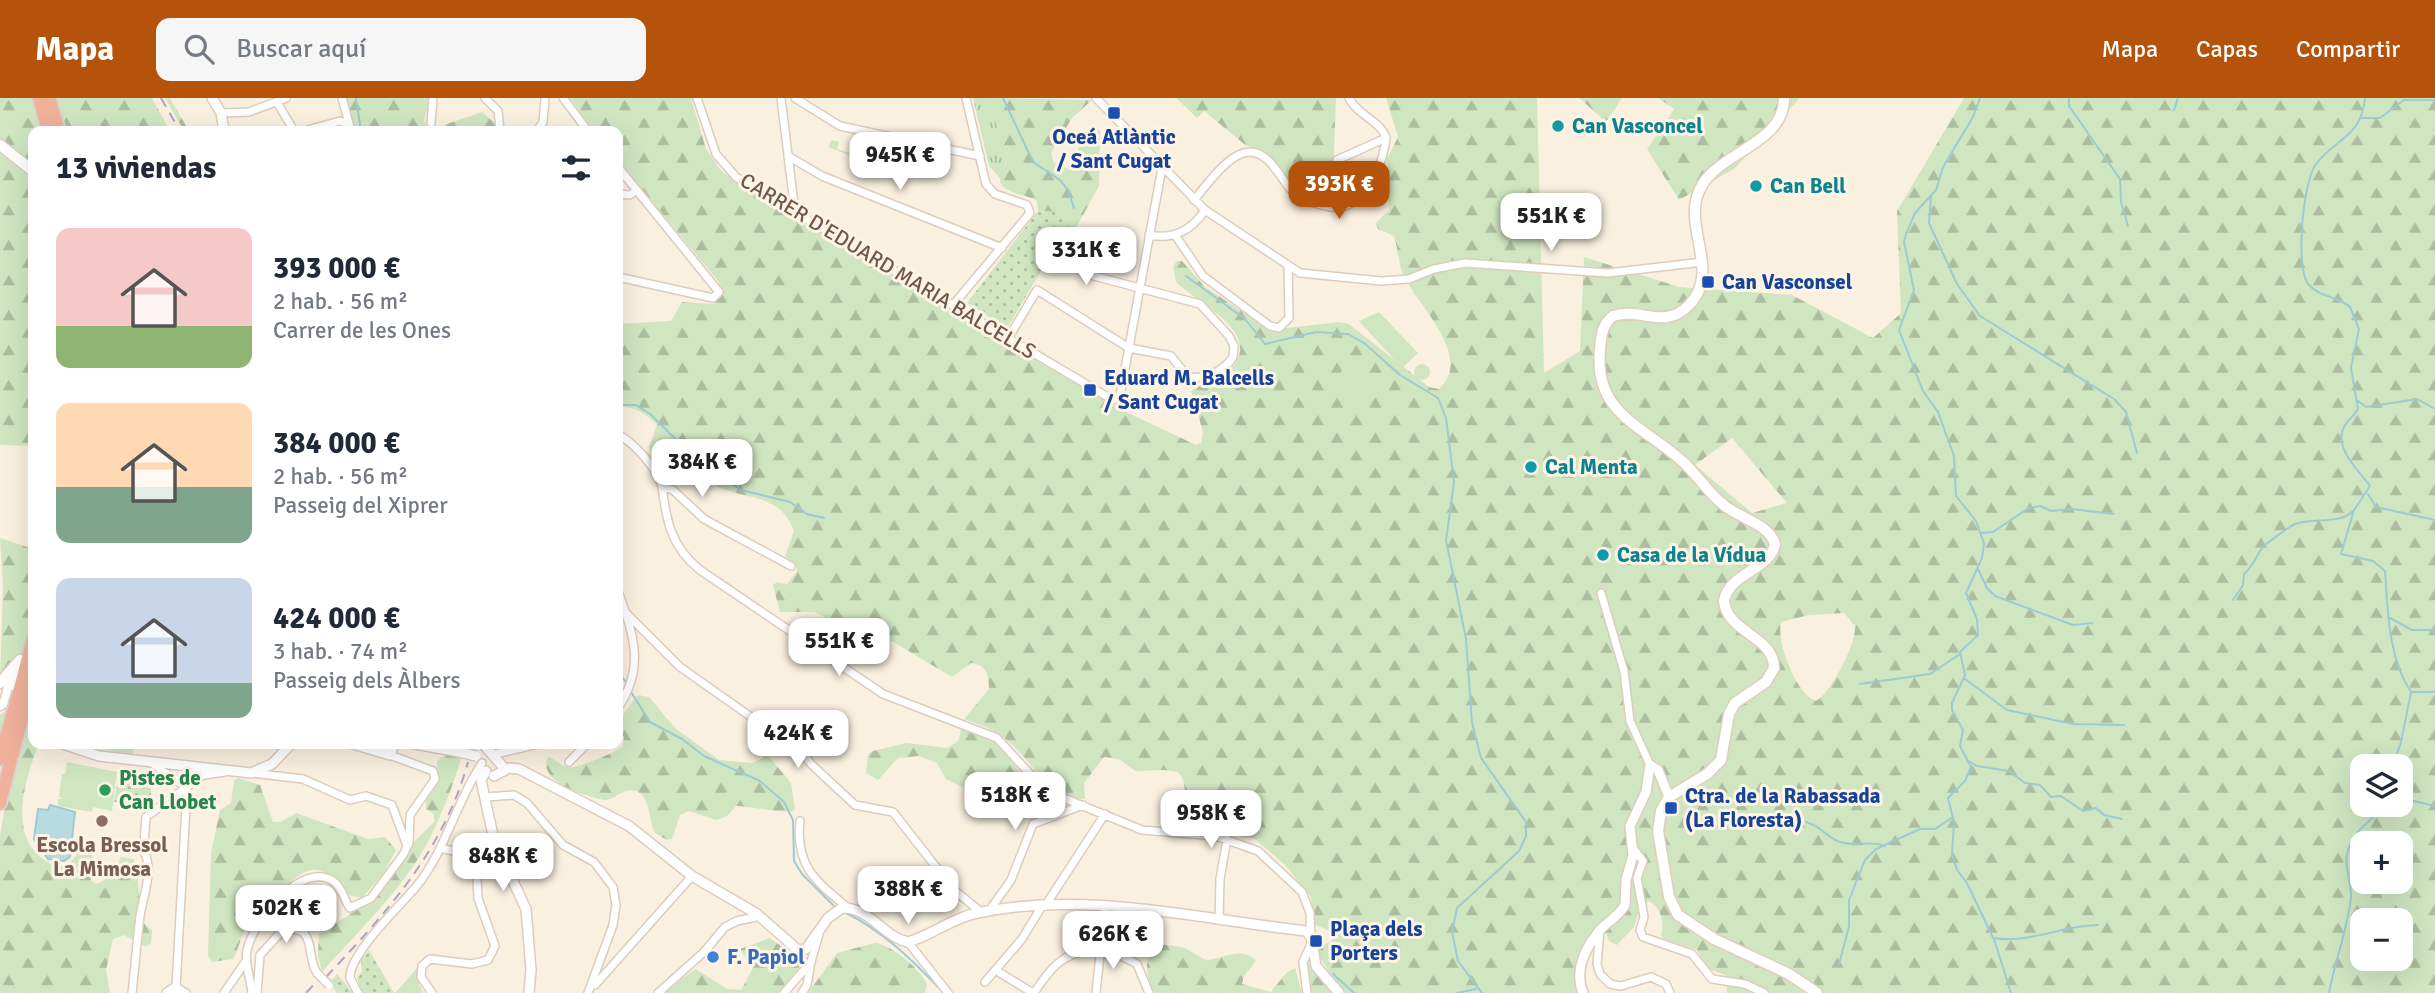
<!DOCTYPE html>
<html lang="es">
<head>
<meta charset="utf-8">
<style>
  :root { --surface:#fff; --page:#f6f6f7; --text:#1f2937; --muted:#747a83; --accent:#b45309 }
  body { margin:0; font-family:Signika,sans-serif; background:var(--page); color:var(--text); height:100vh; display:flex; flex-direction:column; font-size:26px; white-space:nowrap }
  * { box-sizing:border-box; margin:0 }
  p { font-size:23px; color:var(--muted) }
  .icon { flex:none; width:38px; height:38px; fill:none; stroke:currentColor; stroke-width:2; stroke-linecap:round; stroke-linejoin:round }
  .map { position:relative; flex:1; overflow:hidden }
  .drawer { position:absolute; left:28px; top:28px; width:595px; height:623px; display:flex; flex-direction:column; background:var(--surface); border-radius:14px; box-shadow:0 7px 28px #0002 }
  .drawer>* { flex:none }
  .controls { position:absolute; left:2350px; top:656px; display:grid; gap:14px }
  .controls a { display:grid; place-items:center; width:63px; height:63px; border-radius:14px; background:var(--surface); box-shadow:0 7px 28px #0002; font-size:35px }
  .price { position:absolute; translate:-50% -60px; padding:0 16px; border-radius:14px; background:#fff; color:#222; font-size:23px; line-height:46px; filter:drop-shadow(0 2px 4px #0008) }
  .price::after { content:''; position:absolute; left:50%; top:42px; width:21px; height:16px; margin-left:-10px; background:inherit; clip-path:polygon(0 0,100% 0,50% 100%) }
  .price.active { background:var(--accent); color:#fff }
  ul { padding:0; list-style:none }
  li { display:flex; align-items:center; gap:21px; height:175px; padding:0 28px }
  li span { display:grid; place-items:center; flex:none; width:196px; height:140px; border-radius:14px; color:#555 }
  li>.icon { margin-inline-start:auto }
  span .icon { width:84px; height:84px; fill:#fffc; stroke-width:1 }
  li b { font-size:30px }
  h2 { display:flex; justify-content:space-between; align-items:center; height:84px; padding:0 28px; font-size:30px }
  header { display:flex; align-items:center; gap:42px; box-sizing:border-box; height:98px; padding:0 35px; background:var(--accent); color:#fff }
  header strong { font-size:33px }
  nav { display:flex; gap:38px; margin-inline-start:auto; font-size:24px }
  .search { width:490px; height:63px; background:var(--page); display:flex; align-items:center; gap:18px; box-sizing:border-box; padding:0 24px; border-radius:14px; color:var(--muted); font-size:26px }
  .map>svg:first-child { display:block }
</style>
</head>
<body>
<header>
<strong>Mapa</strong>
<div class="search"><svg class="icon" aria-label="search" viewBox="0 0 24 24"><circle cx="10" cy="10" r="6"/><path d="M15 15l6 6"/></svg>Buscar aquí</div>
<nav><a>Mapa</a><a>Capas</a><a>Compartir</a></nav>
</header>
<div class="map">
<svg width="2435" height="895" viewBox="0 0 2435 895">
  <defs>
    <pattern id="grass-tufts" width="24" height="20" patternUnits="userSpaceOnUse" patternTransform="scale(1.75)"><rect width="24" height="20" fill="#d0e6c1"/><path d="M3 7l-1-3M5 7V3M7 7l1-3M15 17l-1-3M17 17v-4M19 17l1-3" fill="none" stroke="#adbd9f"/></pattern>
    <pattern id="forest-firs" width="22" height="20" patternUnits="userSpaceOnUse" patternTransform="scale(1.75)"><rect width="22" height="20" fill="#d0e6c1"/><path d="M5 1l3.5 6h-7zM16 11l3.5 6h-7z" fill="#adbd9f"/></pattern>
    <pattern id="park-dots" width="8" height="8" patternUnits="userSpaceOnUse" patternTransform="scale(1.75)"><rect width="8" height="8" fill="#d0e6c1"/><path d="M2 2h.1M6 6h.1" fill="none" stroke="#adbd9f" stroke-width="1.8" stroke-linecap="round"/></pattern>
  </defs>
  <rect width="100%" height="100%" fill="#faf0e0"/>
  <path fill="url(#grass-tufts)" d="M973,0h14l3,7 18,53 -8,20 -11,-12z"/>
  <path fill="url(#forest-firs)" fill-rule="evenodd" d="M0,0h152l18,33h-137v315l-33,-1z
    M165,0h5l19,33h-5z
    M346,0h84l-6,23 7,10h-77z
    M570,0h121l15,51 16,23 402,239 72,34 5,-2 2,-11 -12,-41c12,-9 29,-12 39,-22 37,-36 -38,-69 -54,-87l-3,-16 4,-5h5l23,26 65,43 69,-8 10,2 80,63 10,2c36,-33 -23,-85 -36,-115 -5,-12 -5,-26 -9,-38l-16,-7 -2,-6 13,-13 -2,-51 11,-22 -12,-39h151l7,275 36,-22 4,-94 95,30 113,8 81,43 28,-25 -4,-102 67,-113h471v895h-708l1,-17 -19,-7 -12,-19 -33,-11 -3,-4c4,-13 0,-27 -12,-34l-8,4 -7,22 -17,18 -8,-4 -5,-13c-15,21 -36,38 -25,65h-236l-24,-37v-9l13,-6 2,-8 -20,-9 -3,-27 -26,-32 -30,-26 -64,-14c-13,-15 1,-38 -13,-53l-14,-2 -29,1 -16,-12 -15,-2 -20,26 1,16c-33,2 -55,-40 -77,-58 -13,-11 -28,-17 -44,-22l25,-30c0,-13 -2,-24 -18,-26l-19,14 -94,-56 -27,-1 -17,-8h-34l-7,-27 4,-3 10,2 10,-13 -2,-8 -10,-7 9,-25c-15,-39 -46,-30 -78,-45 -12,-6 -21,-15 -33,-21l-23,3 -11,-21 8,-22c-12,-12 -22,-19 -39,-18v-83l53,-3 11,-19 32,2 10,-12 -6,-11 -100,-121v-29h-24zM1732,340l55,65 -35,10 -57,-48zM1844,515l11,13c2,16 -24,67 -39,75 -20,-6 -40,-60 -35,-79l28,-7zM2362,668h39v39h-39zM2362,746h39v38h-39zM2362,822h39v39h-39z
    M987,0l105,2 -20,18 -21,35 3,10 19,8c5,-16 4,-41 24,-44l3,5 -1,54 -22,40 -23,-14 -16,-1 -1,-10c-10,-7 -34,-7 -37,-20 -1,-7 7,-16 8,-23z
    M1176,0h160l-4,105 -27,-8 -23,-19 -18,-23 -20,-9 -40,-33 -7,7z
    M1579,0h43l-16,24z
    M1658,0h142l-66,71 -55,31 -32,-51 27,-40z
    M482,14l15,13 -7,6h-55l9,-6z
    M0,440l27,9 6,-2v70l-18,67 18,8v26l-22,-29 -11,-8 3,-95z
    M638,597l11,2 26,31 44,32 33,3 15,-7 4,3 20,24 4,27c-7,5 -46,-4 -59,-4l-9,10 -11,4 -27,-9 -9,4 -8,24 -5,1 -12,-7c-7,-13 -4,-42 -24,-43 -8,-1 -17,10 -27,10 -17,-4 -68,-18 -56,-43 8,2 12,9 20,10 9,2 46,-14 54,-20l2,-10 -6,-5v-11z
    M4,614l29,19v13l5,2c-13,34 -30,87 5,113 9,6 15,9 26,6l8,-11 2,-13 6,-2 8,9 -2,33 6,3 17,-10 7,-17 12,2 3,5 6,58 10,8 -1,13 -5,4 -22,-12 -11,4 -7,31 4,23h-110v-157l6,-36 19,-63 -23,-6 -2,4v-20z
    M961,630l34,12 31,40 39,23 -3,4 -22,4 -17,8 -24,-4 -33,-26 -20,-10 -9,-16 -18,-7 -21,2 -20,22 -12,-7 2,-19 5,-3 33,-8 42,5 11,-8z
    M85,646h49l-2,12z
    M447,656l14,3 -1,6c-13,39 -28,78 -53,112 -25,34 -57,65 -85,97l-4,-17 1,-21 55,-35 41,-58 19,-19v-8l-8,-5v-8l12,-23 -1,-17z
    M238,680l22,7 13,37h8l15,-9 72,26 17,-2 11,13 -13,24 -21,24 -13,-3c-30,-37 -41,-30 -74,0 -11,10 -22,20 -29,33 -6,10 -7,21 -13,31l-21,3 -4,-7 3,-102 9,-43 11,-7 3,-22z
    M770,840l20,15 14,1 3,4 -29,35h-116l34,-24 31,20 14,1 12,-22 -13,-19z
    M875,845c17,2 44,25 52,41l-2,9h-117l29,-40z
    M1157,846l26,3 23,13c17,-1 36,-15 50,1l-12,15 -2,8 29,8 15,-19 9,-5 7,25h-147c-10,-18 -12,-33 2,-49z
    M1309,865l23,30h-21l-5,-26z
    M419,868l-2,13 6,14h-28z"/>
  <path fill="url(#park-dots)" d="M1038,113l16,1 23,14 -16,14 -16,2 -2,26 -36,60 -40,-25z
    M119,673l32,11v17l-4,4 -33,-1z
    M369,852l25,43h-32l-5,-15 5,-6 -1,-12z
    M337,876l16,19h-16l-7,-11z"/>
  <path fill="#d0e6c1" d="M858,37l15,3 -1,4h-5l-5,18 -34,-13 4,-7 7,2 -2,7 22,7 2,-17z
    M1379,214l39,41 -16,15 -43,-47z
    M1414 274a8 8 0 1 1 16 0a8 8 0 1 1-16 0Z
    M1343,271l32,19 -10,17 -32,-19z
    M67,664l50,10 -5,39 -19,-4 -1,5 -34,-6v-7h4l-3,-3 3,-22h3z"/>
  <path fill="#b7dbe1" stroke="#9ecad2" stroke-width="2" d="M50,707l25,7 -5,45 -6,4 -16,-2 -14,-20 4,-30 10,1z"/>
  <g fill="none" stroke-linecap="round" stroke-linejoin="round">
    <path stroke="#9ecad2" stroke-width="2" d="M356,0l5,33
      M1003,0l30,64 27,18 8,10 6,18
      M1980,0l-7,19 -30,50 -7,23 -21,23 -9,21 -2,8 10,48 -15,40 24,61 15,21 16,44 2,40 20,25 8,22 -2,15 -16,35 11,26 1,16 -18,17 5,23 -13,28v7l11,20 -3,16 11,21 -6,14 -17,17 6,24 -2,32 5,16 10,13 28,59 16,51
      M2069,0v8l51,73 1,23 7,24
      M2365,0c-4,40 -28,39 -49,66 -13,17 -21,103 -8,120 11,13 29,12 42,23l9,22 -8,39 7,41c-4,7 -10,11 -14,18 -11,20 15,44 26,59l-16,24 -13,44 32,7 12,10c3,41 3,86 26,121l-10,50 -8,24
      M2174,12l4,-12
      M2362,20h18l24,-18h31
      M1931,98l-2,27 28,61 23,32 134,83 12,13 11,41
      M1186,178l59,43 20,25 51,-12 32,2 16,9 36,32 38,23 8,20 8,64 -8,58 20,99 6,84 9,35 45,64v14l-7,15 -62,57 -5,24 6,29 24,32
      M2358,303l8,6 51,-8 18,10
      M618,307h18l14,9 46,45 45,31 49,12 17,12 17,4
      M2368,396l8,13 59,13
      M1981,435l12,-1 36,-24 11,-2 11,5 20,-2 43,5
      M1978,471l9,19 8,8 78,29 19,-2
      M2233,502l10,-15 1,-11c10,-9 12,-18 19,-27 4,-4 26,-20 32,-23 18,-7 45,1 58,-13
      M2390,520l22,12h23
      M618,572l9,14
      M1965,581l42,31 66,14 51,1
      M1860,586l70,-10 30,-20
      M631,594l19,30 32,17 22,17 56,25 24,21 9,18 1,41 8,13 33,33
      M2412,594h23
      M1967,662l10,6 32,5 16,12 15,2 11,12 10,-1 22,15 13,-3 8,7 18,4
      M2401,695l9,7 25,6
      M1806,724c15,4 20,15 34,20 15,5 30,-2 45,4
      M846,815c37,18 66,47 95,77
      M1994,840c35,6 69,-13 104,-13
      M1839,866l10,-37v-27l16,-40 11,-11 44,-20h15l18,-12
      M1333,876l21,19
      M1457,895l19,-4
      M2329,895c6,-32 18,-62 22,-95 1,-16 -8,-32 -3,-48 6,-21 24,-29 37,-45"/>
    <defs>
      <path id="minor" d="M342,0l9,33
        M485,0l13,13 2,20
        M563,0l25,33
        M697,0l19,56 20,23 377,223 7,-4 42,-228
        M781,0l14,114
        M795,0l45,28 140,30
        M1096,0l109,112 95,63 81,8 28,-2 25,-10 31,-6 143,10 95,-11
        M278,6l16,27
        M221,15l28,-1 37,-14
        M431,25l2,-25
        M304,33l36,-10 8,3
        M537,33l6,-9 2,-24
        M788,58l34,20 180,72
        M1337,62l49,-22
        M618,69l101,125 -6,6 -95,-21
        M618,96l12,1 7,-5
        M1194,102c13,-15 35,-48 56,-48 21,0 32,31 46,43 10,7 23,10 35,12 13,1 20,-2 29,-11 14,-16 24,-37 26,-58 -5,-17 -29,-23 -37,-40
        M1149,137c24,5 43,-5 56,-25
        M1175,137l28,41 67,50 9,2 10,-10 -1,-53
        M953,207l77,-92 -3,-8 -32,-11 -9,-10 -20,-86
        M1009,239l28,-47 92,58 42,8 16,20c16,5 37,-5 46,-19l1,-11 -5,-10 -29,-32 -106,-28 -44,-29
        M618,336c17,10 38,33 44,52l11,4 31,29 87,47
        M662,388c4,34 9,61 38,84l183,124 114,44 32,35 27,22 86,35 74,6 42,15 44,41 8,21 1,24
        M618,493c15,43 28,75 0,117
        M1601,495l23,78 6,50 20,44
        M625,514l55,55 81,57 31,14 19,26 44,41 38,7 61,78 27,22
        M492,657l46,-11
        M569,664l18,-18
        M153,666l34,24
        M251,675l52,6 47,21 16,-4 26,9 15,41
        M486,699l28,-2 13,8 36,42 31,17 19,25 3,18 -3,20 -25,68
        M800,723c-5,44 15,60 47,86
        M140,748l4,-3 2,-26 57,-42 22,-3
        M1633,750l10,13 -6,17 7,39 -4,13 3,7 49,17 20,25 33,5 19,9
        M1045,808l60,-92
        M989,813l22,-31 22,-56 50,-19
        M1219,822l1,-41 7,-40
        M1600,832l-3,34 3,10 10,10 11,2 30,-9 15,7 4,9
        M908,844l40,51
        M1102,848l35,18 12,29
        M1000,875l33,20
        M985,884l37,-43 20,-33
        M595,887l97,-109
        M132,895c3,-26 5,-52 8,-77 4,-25 15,-46 2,-70
        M186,895l-10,-6 11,-199
        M224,895l22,-32
        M252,895c-1,-13 -8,-29 -5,-43 6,-28 54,-90 86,-69 9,6 11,19 17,27l21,-10 32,-43 6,-12 1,-28 25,-36 -2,-8 -43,-16
        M257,895l3,-38 22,-24c37,-9 23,26 35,42
        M358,895l-8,-15c-1,-24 49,-71 66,-91 30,-37 40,-85 66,-124
        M432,895l-11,-16 1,-11 8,-7 42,5 16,-4 7,-14 -17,-48 -2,-36 -4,-7 -32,-7
        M658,895l46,-41 21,-25 12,-6 23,-5
        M784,895l27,-31 8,-28
        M802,895l5,-8 4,-23
        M1034,895c21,-32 30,-39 68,-47
        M1096,895l9,-87
        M1307,895l-4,-31 8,-18"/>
      <path id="tertiary" d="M212,0l9,15 3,18
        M21,615l12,11
        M63,646l36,12 152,17 21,-9 19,-20
        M353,646l37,11 4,-11
        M415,646l44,8
        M483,646l22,25
        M486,673l-5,9 13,60 32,69 5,61 -2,23
        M494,678l15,-8 10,1 110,57 63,50 65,38 41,36 8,-1 22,-31 14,-10c28,-1 41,29 66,34 24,-7 44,-24 69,-29 108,-23 222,6 329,18l5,6 5,29 23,27
        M167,895l9,-6 2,6
        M1583,895c-9,-22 2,-45 17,-63 8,-9 19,-14 25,-25l1,-25 7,-25 -3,-29 16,-34 4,-27 8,5 11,27"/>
      <path id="secondary" d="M1784,0c1,46 -67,54 -84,91 -19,38 23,83 -12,117 -24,24 -47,1 -75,10 -11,8 -12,21 -13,34 -6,63 41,75 81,110 16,14 27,33 44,46 15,12 45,19 50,38 -5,27 -46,28 -51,57 3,32 50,35 50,67l-8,14 -31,21 -6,11 -8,46 -14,14 -38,23 -8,14 -3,20 11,66 9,18 36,24 75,35 28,19
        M0,47l33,26
        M0,585l20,-23
        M0,607l5,-3 10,-35"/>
      <path id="motorway" d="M39,0l9,33
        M49,0l10,33
        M19,594l14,-53
        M28,598l5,-19
        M0,661l7,-26
        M0,705l18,-70"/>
    </defs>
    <use href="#minor" stroke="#ddccbd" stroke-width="10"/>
    <use href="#tertiary" stroke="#ddccbd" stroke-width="12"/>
    <use href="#secondary" stroke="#e2cdbc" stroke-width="13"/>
    <use href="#motorway" stroke="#dad3d0" stroke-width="16"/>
    <use href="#minor" stroke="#fff" stroke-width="7"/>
    <use href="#tertiary" stroke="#fff" stroke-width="9"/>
    <use href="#secondary" stroke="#fff" stroke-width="10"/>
    <use href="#motorway" stroke="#f0b19b" stroke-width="12"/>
    <path stroke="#b2a1c1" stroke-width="2" stroke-dasharray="10 7" stroke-linecap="butt" d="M161,0l19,33
      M471,650l1,-4
      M326,879c61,-65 118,-127 142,-215
      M306,895l14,-15"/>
    <defs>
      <path id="minor-bridge" d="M317,875l12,12"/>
      <path id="tertiary-bridge" d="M459,654l17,4"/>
      <path id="motorway-bridge" d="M7,635l12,-41
        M18,635l10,-37"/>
    </defs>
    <use href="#minor-bridge" stroke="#ddccbd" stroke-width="10" stroke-linecap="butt"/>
    <use href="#tertiary-bridge" stroke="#ddccbd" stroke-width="12" stroke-linecap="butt"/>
    <use href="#motorway-bridge" stroke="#dad3d0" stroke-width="16" stroke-linecap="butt"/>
    <use href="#minor-bridge" stroke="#fff" stroke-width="7"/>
    <use href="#tertiary-bridge" stroke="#fff" stroke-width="9"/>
    <use href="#motorway-bridge" stroke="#f0b19b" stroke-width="12"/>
  </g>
  <g fill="#1a4fb4" stroke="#fdf4e6" stroke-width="2.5">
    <rect x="1107" y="8" width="14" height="14" rx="3.5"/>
    <rect x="1701" y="177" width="14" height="14" rx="3.5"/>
    <rect x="1083" y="285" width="14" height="14" rx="3.5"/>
    <rect x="1664" y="703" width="14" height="14" rx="3.5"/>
    <rect x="1309" y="836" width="14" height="14" rx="3.5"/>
  </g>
  <g fill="#0f9aa8" stroke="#fdf4e6" stroke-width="2.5">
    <circle cx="1558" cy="28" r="7"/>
    <circle cx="1756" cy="88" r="7"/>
    <circle cx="1531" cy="369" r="7"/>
    <circle cx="1603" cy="457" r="7"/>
  </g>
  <circle fill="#2e9e5b" stroke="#fdf4e6" stroke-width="2.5" cx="105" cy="692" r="7"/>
  <circle fill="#8d6e63" stroke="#fdf4e6" stroke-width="2.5" cx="102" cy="723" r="7"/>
  <circle fill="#3f7fe0" stroke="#fdf4e6" stroke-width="2.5" cx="713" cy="859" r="7"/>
  <g text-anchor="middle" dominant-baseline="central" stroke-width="6" stroke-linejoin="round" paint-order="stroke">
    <g font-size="21" font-weight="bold" fill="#0d838f" stroke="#fdf4e6" text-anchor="start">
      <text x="1572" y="28">Can Vasconcel</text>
      <text x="1770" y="88">Can Bell</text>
      <text x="1545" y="369">Cal Menta</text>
      <text x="1617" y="457">Casa de la Vídua</text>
    </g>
    <g font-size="21" font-weight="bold" fill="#164399" stroke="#fdf4e6" text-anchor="start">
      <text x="1114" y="39" text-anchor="middle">Oceá Atlàntic<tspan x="1114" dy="24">/ Sant Cugat</tspan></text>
      <text x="1722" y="184">Can Vasconsel</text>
      <text x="1104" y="280">Eduard M. Balcells<tspan x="1104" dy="24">/ Sant Cugat</tspan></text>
      <text x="1685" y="698">Ctra. de la Rabassada<tspan x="1685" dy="24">(La Floresta)</tspan></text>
      <text x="1330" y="831">Plaça dels<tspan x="1330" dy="24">Porters</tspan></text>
    </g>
    <g font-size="21" fill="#6f574a" stroke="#fdf4e6">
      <text transform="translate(888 168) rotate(31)">CARRER D'EDUARD MARIA BALCELLS</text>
    </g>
    <g font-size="21" font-weight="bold" fill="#27864d" stroke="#fdf4e6" text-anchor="start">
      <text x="119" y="680">Pistes de<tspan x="119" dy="24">Can Llobet</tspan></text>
    </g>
    <g font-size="21" font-weight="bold" fill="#785e54" stroke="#fdf4e6">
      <text x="102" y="747">Escola Bressol<tspan x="102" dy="24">La Mimosa</tspan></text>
    </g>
    <g font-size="21" font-weight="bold" fill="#366cbe" stroke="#fdf4e6" text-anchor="start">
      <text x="727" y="859">F. Papiol</text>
    </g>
  </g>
</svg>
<div class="controls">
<a><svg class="icon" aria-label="layers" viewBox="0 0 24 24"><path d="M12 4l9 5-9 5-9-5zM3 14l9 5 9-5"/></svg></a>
<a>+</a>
<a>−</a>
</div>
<b class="price" style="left:900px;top:94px">945K €</b>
<b class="price active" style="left:1339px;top:123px">393K €</b>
<b class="price" style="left:1551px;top:155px">551K €</b>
<b class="price" style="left:1086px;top:189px">331K €</b>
<b class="price" style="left:702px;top:401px">384K €</b>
<b class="price" style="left:839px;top:580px">551K €</b>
<b class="price" style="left:798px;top:672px">424K €</b>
<b class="price" style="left:1015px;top:734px">518K €</b>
<b class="price" style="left:1211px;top:752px">958K €</b>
<b class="price" style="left:503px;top:795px">848K €</b>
<b class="price" style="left:908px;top:828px">388K €</b>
<b class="price" style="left:286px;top:847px">502K €</b>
<b class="price" style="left:1113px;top:873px">626K €</b>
<section class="drawer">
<h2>13 viviendas<svg class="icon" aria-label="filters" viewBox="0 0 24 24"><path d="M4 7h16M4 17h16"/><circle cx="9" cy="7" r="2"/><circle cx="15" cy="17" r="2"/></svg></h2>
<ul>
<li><span style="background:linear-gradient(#f6c9c9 70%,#8fb573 0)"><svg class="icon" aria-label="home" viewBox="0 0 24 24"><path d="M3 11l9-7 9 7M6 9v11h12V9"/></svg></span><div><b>393 000 €</b><p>2 hab. · 56 m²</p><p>Carrer de les Ones</p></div></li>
<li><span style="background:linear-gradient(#ffd9b3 60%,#7fa58c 0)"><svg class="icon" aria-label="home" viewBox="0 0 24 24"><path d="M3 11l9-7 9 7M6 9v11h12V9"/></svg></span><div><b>384 000 €</b><p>2 hab. · 56 m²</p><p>Passeig del Xiprer</p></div></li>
<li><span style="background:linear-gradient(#c9d6e8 75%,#7fa58c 0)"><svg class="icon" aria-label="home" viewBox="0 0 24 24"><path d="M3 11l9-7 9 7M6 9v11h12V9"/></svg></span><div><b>424 000 €</b><p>3 hab. · 74 m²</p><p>Passeig dels Àlbers</p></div></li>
</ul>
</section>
</div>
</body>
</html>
